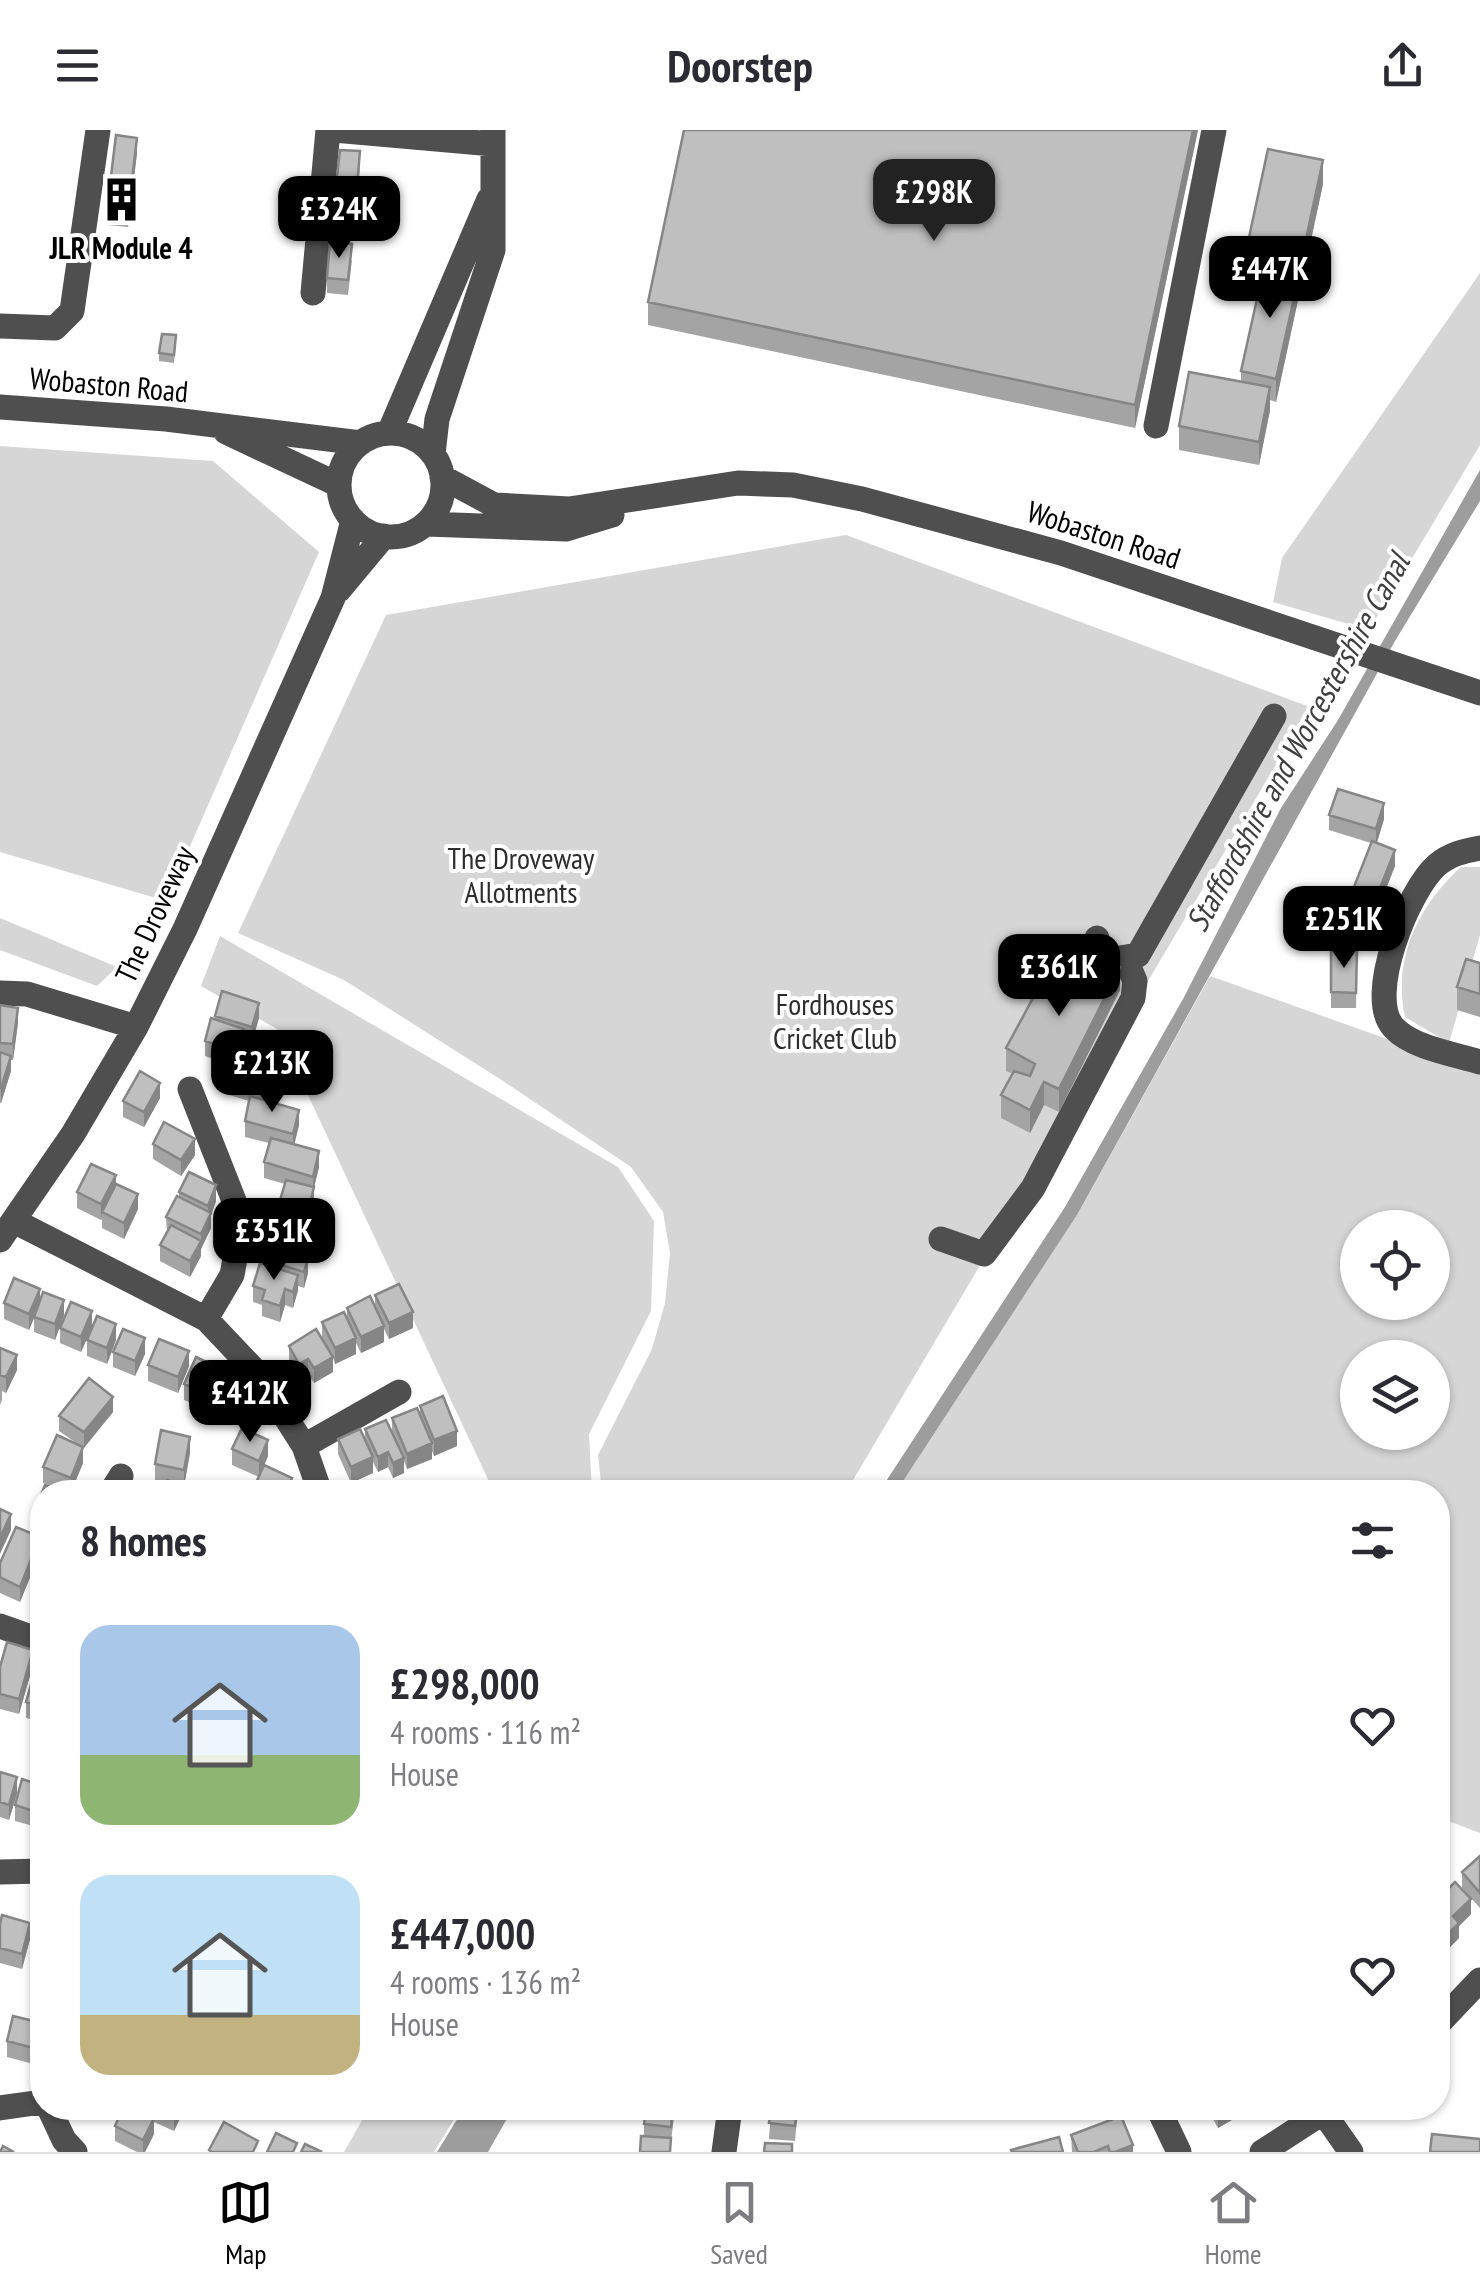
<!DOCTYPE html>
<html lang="en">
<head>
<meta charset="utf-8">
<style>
  :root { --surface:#fff; --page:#f2f2f3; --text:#2b2b33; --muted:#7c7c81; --line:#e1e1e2; --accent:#000 }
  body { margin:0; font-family:"PT Sans Narrow",sans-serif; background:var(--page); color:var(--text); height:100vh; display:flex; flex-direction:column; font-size:38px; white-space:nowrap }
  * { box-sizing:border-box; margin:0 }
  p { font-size:32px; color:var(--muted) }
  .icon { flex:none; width:55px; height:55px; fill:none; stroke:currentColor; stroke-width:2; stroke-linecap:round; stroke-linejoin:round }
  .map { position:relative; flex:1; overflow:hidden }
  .panel { position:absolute; left:30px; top:1350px; width:1420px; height:640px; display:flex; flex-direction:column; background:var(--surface); border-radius:40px; box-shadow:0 2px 8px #0004 }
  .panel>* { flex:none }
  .fabs { position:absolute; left:1340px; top:1080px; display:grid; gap:20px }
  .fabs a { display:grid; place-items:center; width:110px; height:110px; border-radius:50%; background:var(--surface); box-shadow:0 2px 8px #0004; font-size:50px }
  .price { position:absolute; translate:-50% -85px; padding:0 22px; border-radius:20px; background:var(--accent); color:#fff; font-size:32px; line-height:65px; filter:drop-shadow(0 2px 5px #0008) }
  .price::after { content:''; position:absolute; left:50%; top:60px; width:30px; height:22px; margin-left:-15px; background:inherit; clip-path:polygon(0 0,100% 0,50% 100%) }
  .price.active { background:#222; color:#fff }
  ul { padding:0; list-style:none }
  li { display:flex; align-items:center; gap:30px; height:250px; padding:0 50px }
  li span { display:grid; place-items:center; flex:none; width:280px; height:200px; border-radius:30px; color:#555 }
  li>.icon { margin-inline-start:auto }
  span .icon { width:120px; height:120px; fill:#fffc; stroke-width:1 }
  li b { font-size:42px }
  h2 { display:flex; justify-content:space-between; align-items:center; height:120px; padding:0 50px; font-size:42px }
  header { display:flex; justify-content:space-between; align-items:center; height:130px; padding:0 50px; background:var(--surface); font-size:45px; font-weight:700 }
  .tab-bar { display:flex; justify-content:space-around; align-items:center; height:140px; border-top:2px solid var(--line); background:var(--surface); font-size:28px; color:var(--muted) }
  .tab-bar a { display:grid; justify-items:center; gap:5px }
  .tab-bar .active { color:var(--accent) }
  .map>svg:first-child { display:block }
</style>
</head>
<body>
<header><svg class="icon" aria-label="menu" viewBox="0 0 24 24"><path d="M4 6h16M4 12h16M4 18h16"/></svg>Doorstep<svg class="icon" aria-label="share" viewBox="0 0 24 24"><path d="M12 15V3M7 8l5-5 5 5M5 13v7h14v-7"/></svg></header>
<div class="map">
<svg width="1480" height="2022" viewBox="0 0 1480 2022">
  <rect width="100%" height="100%" fill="#fff"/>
  <path fill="#d6d6d6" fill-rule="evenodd" d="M1480,143v172l-111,185 -96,-28 9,-44z
    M0,316l213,15 106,91 -153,349 -166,-49z
    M846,405l464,172 -464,785h-244l-4,-37 54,-106 13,-46 5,-50 -7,-41 -32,-45 -131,-88 -156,-99 -106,-47 148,-318z
    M1461,737h19v68l-31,108 -44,-26c-13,-58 14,-112 56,-150z
    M0,788l117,49 -20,19 -97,-36z
    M220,806l398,231 36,54 -3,90 -62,123 3,58h-98l-217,-463 -76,-43z
    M1210,846l270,96v761l-42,-16v-325h-542l181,-277zM1358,1098h74v74h-74zM1358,1228h74v74h-74z
    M369,1978h92l-27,44h-90z"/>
  <path fill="#9d9d9d" d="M1480,340v31l-85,140 -318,574 -181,277h-17l186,-285 118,-208 98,-191 57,-88z
    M464,1978h49l-25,44h-51z"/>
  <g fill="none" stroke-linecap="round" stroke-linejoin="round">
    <path stroke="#4f4f4f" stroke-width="25" d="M334,0l159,14
      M313,163l15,-163
      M0,196l55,2 17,-17 26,-181
      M0,277l166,12 195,24
      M1156,296l58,-296
      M226,302l113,53
      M389,303l100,-234
      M339 355a52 52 0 1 1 104 0a52 52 0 1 1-104 0Z
      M433,324l4,-35 56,-169v-120
      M442,347l52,28 75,4 169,-26 55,2 69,14 199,54 419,140
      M426,394l140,5 46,-14
      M339,460l45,-54
      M1480,718c-16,3 -30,6 -43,17 -28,24 -73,132 -43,163 19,20 60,26 86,34
      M1097,808l3,11 14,10 24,-4 136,-239
      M0,863l27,1 109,33
      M190,959l52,132 -10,54 -26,44
      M14,1091l192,98 53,56 45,71 16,46
      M941,1109l43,15 49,-66 100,-190 2,-17 -9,-21
      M0,1110l73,-106 63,-107 49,-98 148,-331 20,-78
      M304,1316l95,-54
      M111,1362l10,-16
      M0,1496l42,15
      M0,1742l42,-1
      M1438,1894l42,-44
      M0,1978l42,-6
      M49,1978l15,32 11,12
      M1158,1978l21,44
      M1323,1982l28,40
      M724,2022l6,-44
      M1262,2022l68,-44"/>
  </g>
  <path fill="#a4a4a4" d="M1198,0l-63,298 -487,-103v-23z
    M137,23l-9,74 -21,-2v-16z
    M360,37l-3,35 -21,-2v-15z
    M1323,54l-47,218 -6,-2v10l-11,55 -80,-15v-24l62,-44v-11l20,-89 -16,-3v-23z
    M352,130l-4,35 -21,-2v-15z
    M176,213l-2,20 -15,-2v-8z
    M1329,685l55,4 -7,24 18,23 -33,83 -23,-8v-16l32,-82 -42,-13z
    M1331,820h26l-1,58h-25z
    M1480,833v54l-23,-7v-23z
    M1120,860l-61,122 -15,-7 -14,28 -29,-15v-23l12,-21 -7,-3v-23z
    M0,875l18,18 -5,37h-2v11l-10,32h-1z
    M215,886l44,2 -7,24 -8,-2 -3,16 40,27 -7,20 25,22 -5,19 25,23 -5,20v16l-4,16 1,16 -7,22 4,16 -4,15 -6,-2 -5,22 -8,-3 -5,17 -18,-6v-11l-9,-3v-16l12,-21 20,-81 -21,-6v-16l5,-19 -24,-6v-16l4,-20 -23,-7v-16l4,-13 -25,-9v-15z
    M160,968l-16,29 -21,-10v-16z
    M153,1014l42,11 -14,21 -28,-17z
    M116,1055l22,24 -14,30 -22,-11v-9l-1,1 -24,-12v-16z
    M179,1062l37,9 -5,14v13l-10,21v7l-11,21 -30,-16v-16l7,-12 -1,-16 13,-20z
    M375,1165l38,33 -24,11 -5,-10v13l-23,11 -5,-10v11l-21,10 -2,-6v14l-19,11 -6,-9 -9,5 -10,-18v-15l39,3 -6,-12v-15l25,-4v-10h28z
    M40,1172l24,13 -9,25 -21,-8v-14l-5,12 -25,-11v-16z
    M92,1196l24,14 -9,24 -20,-8v-16l2,-6 -8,18 -21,-9v-15z
    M0,1218l17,22 -11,23 -4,-2v9l-2,5z
    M113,1222l32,2 -10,22 -22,-9z
    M148,1235l41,1 -11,27 -30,-12z
    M215,1251l-11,27 -20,-8v-16z
    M225,1269h23l-5,14 -18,-6z
    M420,1276l37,40 -23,10 -2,-5v8l-25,10 -3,-8v12l-11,5 -5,-11 -10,5 -5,-10v11l-22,10 -13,-29v-15l27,1v-11l27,3v-14l28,-4z
    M113,1282l-30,36v15l-12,29 -28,-9v-16l39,-20 -23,-16v-15z
    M232,1319l36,7 -9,21 -27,-12z
    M190,1323l-6,33 -29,-6v-16z
    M255,1355l37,7h-37z
    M42,1362v21l-4,-2v-8z
    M40,1423l-20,49 -20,-9v-30z
    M42,1523v69l-16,-4v-16z
    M33,1535l-14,49 -19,-5v-42z
    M0,1642l17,21 -8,27 -9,-3z
    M41,1671l-8,25 -18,-5v-16z
    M42,1671v29l-3,-1v-16z
    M1480,1726v52l-18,-20v-16z
    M42,1759v38l-4,-2v-15z
    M1438,1769l33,15 -12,12v12l-15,15 -6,-6z
    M0,1794l30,15 -8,30 -22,-6z
    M42,1893v20l-5,22 -30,-8v-16z
    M143,1978h59l-4,8 -14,-6 -10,21 -20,-9v12l-9,18h-8l-22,-11v-15l28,-13z
    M675,1978l-4,34v10l-27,-16v-12z
    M771,1978h27l-3,33 -26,-2z
    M1207,1978h30v9l-19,11z
    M1071,2005l62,17h-61z"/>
  <path fill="#868686" d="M1193,0h5l-63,298v-23z
    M137,8v15l-9,74v-15z
    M1323,30v24l-47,218v-23z
    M1270,257v23l-11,55v-23z
    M1384,673v16l-8,26v-16z
    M1395,720v16l-33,83v-15z
    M1120,837v23l-61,122v-23z
    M259,873v15l-7,24v-15z
    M18,878v15l-5,37v-16z
    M244,899v15l-7,23v-16z
    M11,926v15l-10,32v-15z
    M281,938v15l-8,25v-16z
    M1044,952v23l-14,28v-23z
    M160,953v15l-16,29v-15z
    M299,980v15l-6,25v-16z
    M195,1009v16l-14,21v-16z
    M319,1021v16l-6,25v-15z
    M116,1045v15l-14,22 -1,8v-16z
    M216,1055v16l-5,14v13l-10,21v-15l7,-16v-12z
    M314,1057v16l-7,28v-15z
    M138,1064v15l-14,30v-16z
    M311,1089v16l-8,24v-16z
    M201,1111v15l-11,21v-16z
    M308,1128v15l-4,15v-16z
    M298,1145v16l-5,17v-16z
    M40,1159v15l-11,26v-16z
    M285,1159v16l-5,17v-16z
    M64,1170v15l-9,25v-16z
    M92,1181v16l-11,25v-15z
    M413,1182v16l-24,11v-16z
    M116,1194v16l-9,24v-16z
    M384,1196v16l-23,11v-16z
    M145,1208v16l-10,22v-15z
    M356,1208v16l-21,10v-16z
    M189,1221v15l-11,27v-16z
    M17,1225v15l-11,23v-16z
    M333,1227v15l-19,11v-15z
    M308,1229v15l-9,5v-15z
    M215,1236v15l-11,27v-16z
    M113,1267v15l-29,36v-16z
    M457,1301v15l-23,10v-16z
    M190,1307v16l-6,33v-16z
    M268,1310v16l-9,21v-16z
    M432,1313v16l-25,10v-15z
    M83,1317v16l-12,29v-14z
    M388,1322v15l-10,5v-15z
    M373,1327v16l-22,10v-16z
    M404,1328v15l-11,5v-15z
    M292,1348v14h-7z
    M11,1384v16l-11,24v-16z
    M40,1407v16l-20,49v-15z
    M33,1520v15l-14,49v-15z
    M17,1647v16l-8,27v-15z
    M41,1655v16l-8,25v-15z
    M1471,1769v15l-12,12v12l-15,15v-15l9,-22z
    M30,1793v16l-8,30v-15z
    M42,1898v15l-5,22v-16z
    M178,1978h6v2l-10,21v-15z
    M1227,1978h10v9l-19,11v-16z
    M154,1988v16l-9,18h-2v-12z
    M1133,2015v7h-18z"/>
  <path fill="#bfbfbf" stroke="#868686" stroke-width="2.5" d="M684,0h509l-58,275 -487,-103z
    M116,5l21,3 -9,74 -21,-3z
    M1268,19l55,11 -23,107 -55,-11z
    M340,20l20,1 -3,35 -21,-1z
    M330,112l22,2 -4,36 -21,-2z
    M1265,133l35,8 -24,108 -35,-8z
    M162,204l14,1 -2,20 -15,-2z
    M1189,242l81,15 -11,55 -80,-16z
    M1338,659l46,14 -8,26 -47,-14z
    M1372,711l23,9 -33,84 -23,-9z
    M1066,807l54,30 -61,122 -15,-7 -14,28 -29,-15 13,-24 16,5 5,-12 -29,-16z
    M1331,820h26l-1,43 -25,-1z
    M1466,829l14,4v31l-23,-7z
    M222,861l37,12 -7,24 -37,-11z
    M0,875l18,3 -5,36 -13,-1z
    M211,888l33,11 -7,22 -32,-10z
    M0,922l11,4 -10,32 -1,-1z
    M233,924l48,14 -8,24 -47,-14z
    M140,941l20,12 -16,29 -21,-11z
    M250,966l49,14 -6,24 -48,-13z
    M164,992l31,17 -14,21 -28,-16z
    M271,1008l48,13 -6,26 -49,-15z
    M91,1034l25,11 -15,29 -24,-12z
    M189,1042l27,13 -8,21 -29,-14z
    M286,1050l28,7 -7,29 -29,-9z
    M116,1054l22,10 -14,29 -22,-11z
    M177,1066l34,17 -10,21 -35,-17z
    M279,1080l32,9 -8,24 -31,-10z
    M171,1095l30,16 -11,20 -30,-16z
    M272,1107l29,10 -3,8 10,3 -4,14 -39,-12z
    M260,1133l38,12 -5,17 -8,-3 -5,17 -18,-6 3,-10 -12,-4z
    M14,1148l26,11 -11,25 -25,-11z
    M399,1154l14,28 -24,11 -14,-28z
    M43,1162l21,8 -9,24 -21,-7z
    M370,1166l14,30 -23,11 -14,-29z
    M71,1172l21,9 -11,26 -21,-9z
    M344,1182l12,26 -21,10 -13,-26z
    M97,1186l19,8 -9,24 -20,-8z
    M123,1199l22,9 -10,23 -22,-9z
    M316,1199l17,28 -19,11 -6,-9 -9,5 -10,-18z
    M159,1209l30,12 -11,26 -30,-12z
    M0,1218l17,7 -11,22 -6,-2z
    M196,1227l19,9 -11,26 -20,-8z
    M89,1248l24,19 -29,35 -25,-16z
    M230,1254l18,7 -5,14 -18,-6z
    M443,1266l14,35 -23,9 -14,-34z
    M417,1278l15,35 -25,11 -15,-36z
    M386,1290l18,38 -11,5 -5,-11 -10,5 -13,-28z
    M242,1298l26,12 -9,21 -27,-12z
    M360,1299l13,28 -22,10 -13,-28z
    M161,1300l29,7 -6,33 -29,-6z
    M57,1305l26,12 -12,31 -28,-11z
    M264,1335l28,13 -7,14h-14l-16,-7z
    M167,1350l27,12h-32z
    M45,1355l18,7h-21v13l-4,-2z
    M0,1379l11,5 -11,24z
    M16,1397l24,10 -20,50 -20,-10v-14z
    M7,1512l26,8 -14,49 -19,-5v-27z
    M40,1522l2,1v53l-16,-4z
    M0,1642l17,5 -8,28 -9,-3z
    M22,1649l19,6 -8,26 -18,-6z
    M1480,1726v37l-18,-21z
    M1455,1752l16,17 -18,17 6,7 -15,15 -6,-7v-32z
    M42,1759v22l-4,-1z
    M2,1785l28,8 -8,31 -22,-6v-24z
    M13,1886l29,7 -5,26 -30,-8z
    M123,1978h8l23,10 -11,22 -28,-14z
    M157,1978h21l-4,8z
    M646,1978h27l-2,19 -27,-3z
    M771,1978h26l-2,18 -26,-3z
    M1121,1986l12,29 -18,7h-5l-2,-6 -14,6h-16l-7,-17z
    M224,1992l34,19 -5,11h-41l-3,-2z
    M276,2003l21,10 -4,9h-26z
    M1432,2004l48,5v13h-50z
    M641,2006l30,2 -1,14h-30z
    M1059,2007l4,15h-51l-1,-2z
    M765,2013l27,1v8h-28z
    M305,2014l17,8h-21z
    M3,2016l11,6h-14z"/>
  <defs>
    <symbol id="building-bare" viewBox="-9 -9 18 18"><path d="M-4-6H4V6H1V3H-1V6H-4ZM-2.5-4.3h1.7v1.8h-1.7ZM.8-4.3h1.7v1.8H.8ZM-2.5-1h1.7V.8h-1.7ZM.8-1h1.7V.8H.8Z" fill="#000" stroke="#fff" stroke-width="2.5" paint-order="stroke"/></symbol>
  </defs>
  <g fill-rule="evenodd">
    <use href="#building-bare" x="90" y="38" width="63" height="63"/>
  </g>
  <g text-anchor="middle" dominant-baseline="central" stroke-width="8" stroke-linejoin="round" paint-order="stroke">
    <g font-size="30" font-weight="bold" fill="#000" stroke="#fff">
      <text x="121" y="117">JLR Module 4</text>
    </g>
    <g font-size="30" fill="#000" stroke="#fff">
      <text transform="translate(109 254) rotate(5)">Wobaston Road</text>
      <text transform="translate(1104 404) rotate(18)">Wobaston Road</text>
      <text transform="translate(154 784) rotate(-65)">The Droveway</text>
    </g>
    <g font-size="30" fill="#2d2d2d" stroke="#fff">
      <text x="521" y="727">The Droveway<tspan x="521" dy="34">Allotments</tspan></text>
      <text x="835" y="873">Fordhouses<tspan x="835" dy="34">Cricket Club</tspan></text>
    </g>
    <g font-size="32" font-style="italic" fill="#3e3e3e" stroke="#fff">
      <text transform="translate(1297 612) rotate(-61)">Staffordshire and Worcestershire Canal</text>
    </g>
  </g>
</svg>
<div class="fabs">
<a><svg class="icon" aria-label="locate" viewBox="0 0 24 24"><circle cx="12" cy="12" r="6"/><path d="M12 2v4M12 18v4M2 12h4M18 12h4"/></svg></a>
<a><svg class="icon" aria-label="layers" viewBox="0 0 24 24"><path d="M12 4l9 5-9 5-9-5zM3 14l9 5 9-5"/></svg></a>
</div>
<b class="price active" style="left:934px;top:114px">£298K</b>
<b class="price" style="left:339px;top:131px">£324K</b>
<b class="price" style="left:1270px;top:191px">£447K</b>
<b class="price" style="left:1344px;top:841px">£251K</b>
<b class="price" style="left:1059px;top:889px">£361K</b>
<b class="price" style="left:272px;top:985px">£213K</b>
<b class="price" style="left:274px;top:1153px">£351K</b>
<b class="price" style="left:250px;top:1315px">£412K</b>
<section class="panel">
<h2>8 homes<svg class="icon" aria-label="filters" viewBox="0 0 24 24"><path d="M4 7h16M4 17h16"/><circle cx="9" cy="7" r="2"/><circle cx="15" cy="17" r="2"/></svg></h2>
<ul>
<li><span style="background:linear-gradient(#a9c7e8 65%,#8fb573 0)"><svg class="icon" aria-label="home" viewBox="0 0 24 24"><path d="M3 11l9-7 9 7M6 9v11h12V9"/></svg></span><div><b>£298,000</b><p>4 rooms · 116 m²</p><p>House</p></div><svg class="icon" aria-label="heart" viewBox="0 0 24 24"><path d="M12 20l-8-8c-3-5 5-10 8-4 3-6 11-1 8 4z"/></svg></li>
<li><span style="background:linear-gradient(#bfe0f5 70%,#c2b280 0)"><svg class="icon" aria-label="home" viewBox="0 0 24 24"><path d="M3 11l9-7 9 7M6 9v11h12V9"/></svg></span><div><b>£447,000</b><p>4 rooms · 136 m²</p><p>House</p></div><svg class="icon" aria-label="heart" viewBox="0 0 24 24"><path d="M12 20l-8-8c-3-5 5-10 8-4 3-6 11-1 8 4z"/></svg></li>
</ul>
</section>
</div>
<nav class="tab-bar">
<a class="active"><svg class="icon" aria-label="map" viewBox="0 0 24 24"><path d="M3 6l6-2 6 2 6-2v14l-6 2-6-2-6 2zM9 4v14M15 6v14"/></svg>Map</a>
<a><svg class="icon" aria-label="saved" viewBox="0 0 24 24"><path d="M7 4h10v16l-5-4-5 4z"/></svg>Saved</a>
<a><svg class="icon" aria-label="home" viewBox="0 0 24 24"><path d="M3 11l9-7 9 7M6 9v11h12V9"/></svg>Home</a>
</nav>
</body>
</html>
